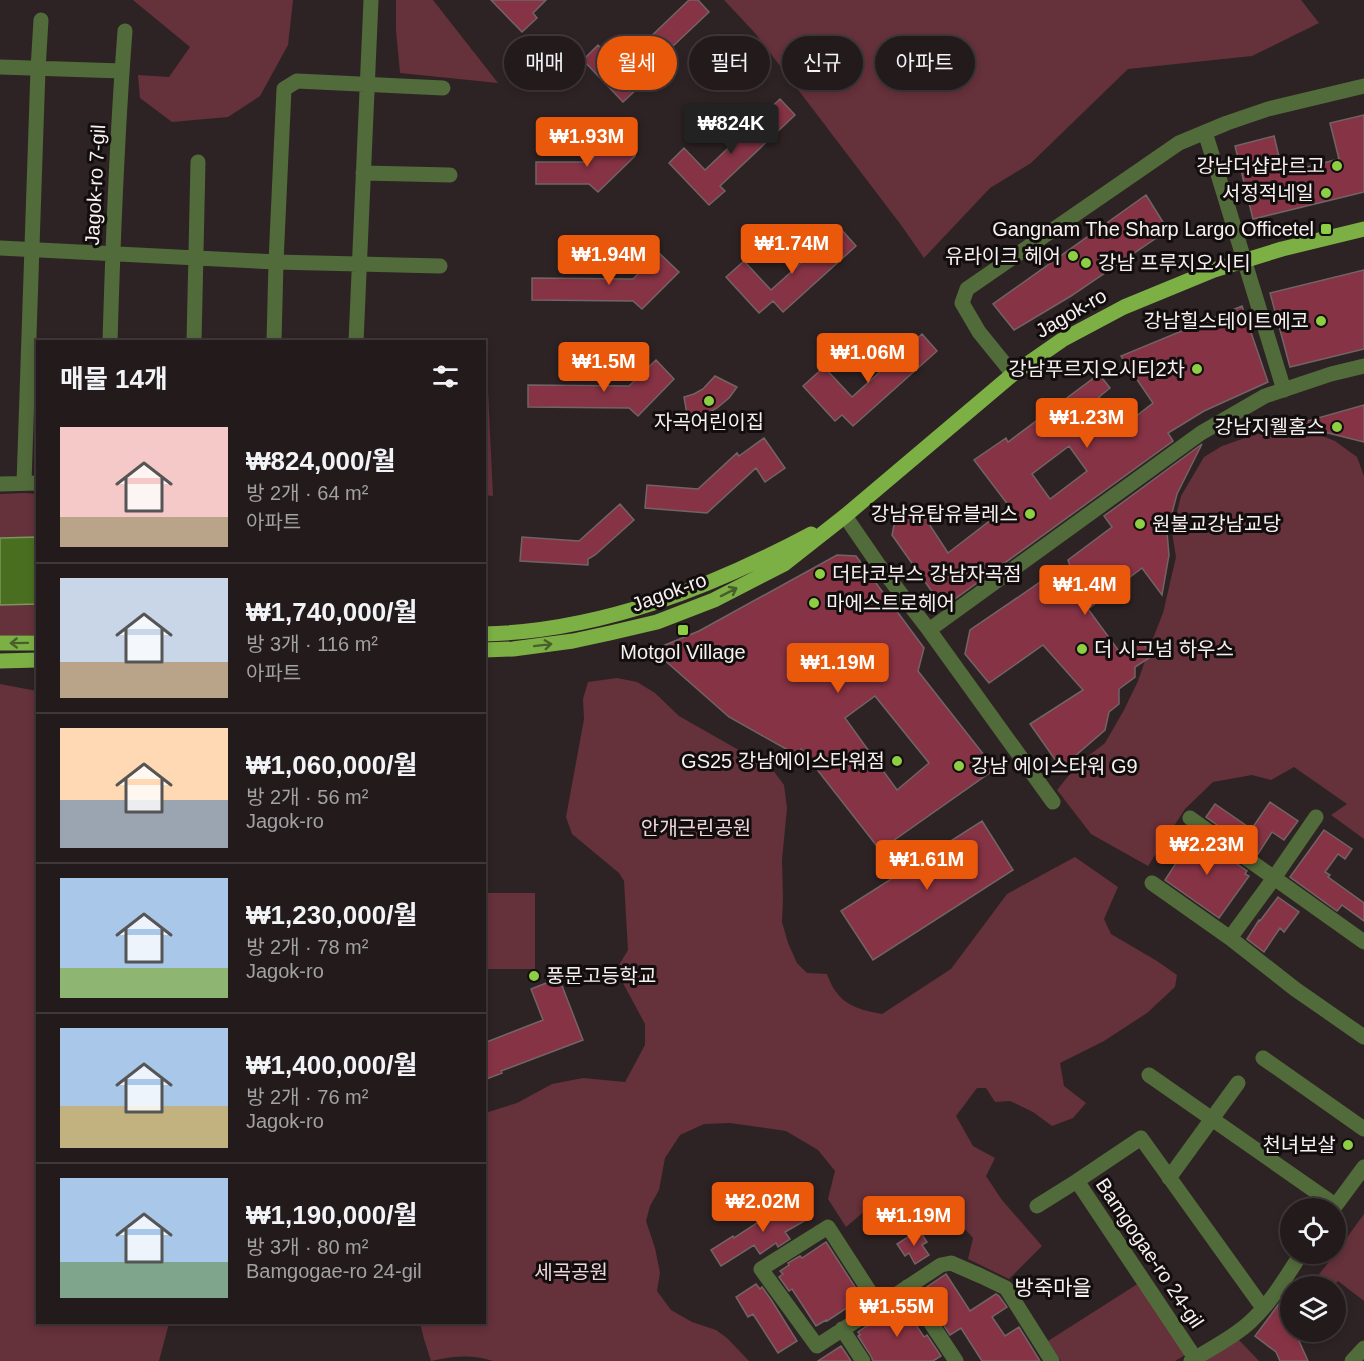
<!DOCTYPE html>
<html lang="ko">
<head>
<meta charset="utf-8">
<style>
  :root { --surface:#221a1b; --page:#2e2728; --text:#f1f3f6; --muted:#a2a1a3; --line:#3f383a; --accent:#ea580c }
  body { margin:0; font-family:Arial,"Noto Sans KR",sans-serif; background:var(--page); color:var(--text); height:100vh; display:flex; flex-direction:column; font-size:22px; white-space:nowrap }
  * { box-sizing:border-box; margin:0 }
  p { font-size:20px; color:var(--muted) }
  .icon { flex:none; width:33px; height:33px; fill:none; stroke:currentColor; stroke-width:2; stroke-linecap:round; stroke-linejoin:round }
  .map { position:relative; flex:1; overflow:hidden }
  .side { position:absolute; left:36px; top:340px; width:450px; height:984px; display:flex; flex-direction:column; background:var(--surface); border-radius:0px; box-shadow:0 3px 9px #0003,0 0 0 2px var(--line) }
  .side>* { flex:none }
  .hud { position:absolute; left:504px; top:36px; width:570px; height:54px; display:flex; gap:12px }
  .tools { position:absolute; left:1280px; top:1198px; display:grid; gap:12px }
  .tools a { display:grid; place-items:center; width:66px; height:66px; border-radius:50%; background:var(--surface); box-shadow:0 3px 9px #0003,0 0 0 2px var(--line); font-size:30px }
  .price { position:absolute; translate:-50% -51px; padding:0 14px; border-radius:6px; background:var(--accent); color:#fff; font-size:20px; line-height:39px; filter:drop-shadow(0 2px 3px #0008) }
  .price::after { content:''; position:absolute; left:50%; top:36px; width:18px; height:14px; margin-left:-9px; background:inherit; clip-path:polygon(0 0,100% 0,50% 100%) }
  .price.active { background:#222; color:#fff }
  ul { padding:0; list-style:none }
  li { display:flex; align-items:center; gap:18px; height:150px; padding:0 24px }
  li+li { border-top:2px solid var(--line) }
  li span { display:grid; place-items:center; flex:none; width:168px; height:120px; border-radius:0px; color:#555 }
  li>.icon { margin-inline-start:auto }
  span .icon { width:72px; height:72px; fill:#fffc; stroke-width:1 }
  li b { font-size:26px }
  h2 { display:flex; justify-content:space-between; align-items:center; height:72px; padding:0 24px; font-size:26px }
  .chip { padding:0 21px; border-radius:27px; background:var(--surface); box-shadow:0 3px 9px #0003,0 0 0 2px var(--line); font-size:21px; line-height:54px }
  .chip.active { background:var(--accent); color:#fff }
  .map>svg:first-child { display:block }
</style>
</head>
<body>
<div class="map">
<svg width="1364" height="1361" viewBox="0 0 1364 1361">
  <rect width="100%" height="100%" fill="#2e2324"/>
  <path fill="#65313a" d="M133,0h160l-5,45 -28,51 -32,21 -56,5 -32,-24 -2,-23 31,2 21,-30z
    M396,0h37l65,83 -98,-10 -4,-43z
    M724,0h577l18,23 -67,33 -124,13 -97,94 -41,25 -66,70 -23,-33 -146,-192z
    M485,370h2l6,126 -8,-1z
    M1312,432l23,9 22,16 7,19v363l-33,-24 16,-11 -53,-37 -23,13 -19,-5 -39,7 -28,27 -37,57 -57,-32 -34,-44 22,-27 26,-20 19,-33 14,-29 12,-35 13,-33 13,-56 -4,-25 9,-36 23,-39 18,-11 34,-12 21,1z
    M25,493l12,1v141l-37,1v-142z
    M617,678l20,4 18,11 24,23 93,53 12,16 3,23 -5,52 1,38 -1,24 6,21 9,20 10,10 20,1c10,29 27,35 55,40l69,-45 56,-75 68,-37 43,30 -14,32 7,15 46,27 20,14 -2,12 -28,26 -43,28 -44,22 4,23 22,17 -13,15 -21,8 -19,-14 -23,-11 -15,1 -9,-14h-9l-21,28 17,30 22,12 -9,18 16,24 40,46 -33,33 -41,-20 5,-21 -18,-20 -11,-4 -20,4h-11l-47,-8 -20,17 -18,-28 7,-28 -17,-21 -32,-19 -56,-8 -26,1 -24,11 -15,23 -6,32 -9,16 -4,15 9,27 5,25 -3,18 14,19 21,12 24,8 11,8 22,23h-256c-21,-7 -41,-5 -62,0l-7,-22 -4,-16h64l1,-210 32,-10 35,-19 31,-6 42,4 20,-37v-21l-29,-54 12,-20 -4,-69 -5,-8 -47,-39 -6,-17 18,-98 -1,-20 5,-17z
    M0,684l37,7 1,632h131l-10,38h-159z
    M485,893h50v76h-50z
    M1364,1214v87l-26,-20 -5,6h-24l26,-33z
    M1139,1283l46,72 -10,6h-114l-13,-20z
    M1238,1339l21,22h-55z"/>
  <path fill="#496e1f" stroke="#7d955e" stroke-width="1.5" d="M37,537v67l-37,1v-67z"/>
  <path fill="#863345" stroke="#726465" stroke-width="1.5" fill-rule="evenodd" d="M491,0h55l-13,13 4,5 -15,14z
    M689,0h9l11,12 -75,71 4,5 -15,14 -40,-42 15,-15 21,22z
    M780,99l15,16 -75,71 5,5 -16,14 -40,-42 15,-15 21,22z
    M1364,115v77l-111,27 -18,-73 39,-10 9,37 56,-14 -9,-36z
    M615,136l20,20 -37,36 -9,-8h-53v-22h53z
    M1146,195l22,35 -97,66 -57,34 -21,-26z
    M840,228l16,18 -73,66 -10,-11 -14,12 -33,-36 18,-16 27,29z
    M659,253l20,19 -37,37 -9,-8 -101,-1v-22l101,1z
    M1364,270v79l-74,18 -20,-74z
    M1242,306l26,76 -64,29 -36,22 5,8 -225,163 -8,-1 -48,-68 2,-10 24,-18 30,46 61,-47 -35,-46 32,-22 2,4 91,-68 11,14 -11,9 23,30 31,-24 -32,-47zM1069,446l18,25 -37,28 -18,-25z
    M922,334l15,17 -84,75 -11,-11 -7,6 -32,-35 21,-19 28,30z
    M656,360l18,19 -36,37 -9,-8 -101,-1v-22l101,1z
    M715,376l22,11 -8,11 -12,10 -14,8 -15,4 -4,-23 10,-3 9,-5z
    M1364,405v37l-44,-11 -20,-8z
    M764,438l21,30 -20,14 -9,-14 -49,45 -62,-5 2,-23 51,4 39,-36 2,3z
    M1202,444l-25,50 -10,38 2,23 -7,40 -20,-27 -54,41 33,45 19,-15 12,17 -17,11v10l-16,12v15l-10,8 -4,18 -44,38 -31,-44 53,-34 -40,-45 -54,38 -24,-29 5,-24 82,-56 8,5 11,-10 -3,-9 44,-33 -8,-11z
    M620,504l14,16 -39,35 -7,4v6l-68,-4 2,-24 57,4z
    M837,555l19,1 68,92 -6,23 77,98 -115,81 -79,-101 -6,5 -66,-37 -76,-67 46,-19zM875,696l54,67 -32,27 -52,-72z
    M1270,802l28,19 -14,19 -12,-8 -14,22 -52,-37 9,-13 35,24 1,-2 2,1z
    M982,821l31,49 -140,90 -32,-49z
    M1324,830l28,19 -7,10 -7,-5 -13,18 5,3 -2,2 36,26v18l-22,-16 -5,6 -47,-34z
    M1195,834l52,37 -2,3 4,2 -30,42 -54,-38z
    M1278,897l21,15 -15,20 -4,-4 -16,24 -17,-13 12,-19 1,1z
    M559,978l24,62 -82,31 1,2 -18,7v-37l59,-23 -12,-31z
    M797,1197l8,13 -4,2 5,8 -21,12 5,7 -12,8 -2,-4 -16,11 -6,-9 -33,21 -10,-16 22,-14 1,2z
    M919,1230l8,12 -5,3 7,10 -14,9 -6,-11 -4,3 -8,-12z
    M826,1242l31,48 -3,2 5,8 -32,21 -1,-1 -10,6 -24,-37 -3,2 -10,-14 4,-3 -3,-3 9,-6 -1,-2 12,-7 2,2z
    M946,1274l24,37 26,-17 3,2 8,11 -15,10 13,19 14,-9 21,34h-58l-21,-33 -11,7 -25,-38 6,-4 -4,-6z
    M756,1284l4,5 2,-2 10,14 25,40 -19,12 -25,-39 -5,3 -12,-20z
    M1290,1289v43h5l13,29h-28l-4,-9 -21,-16z
    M901,1303l3,4 3,-2 8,12 -3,2 12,18 3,-2 14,21 -8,5h-60l-2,-5 -13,-20 2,-1 -2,-3z
    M841,1346l10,15h-33z"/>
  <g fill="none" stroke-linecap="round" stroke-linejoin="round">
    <path stroke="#526b3b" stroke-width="15" d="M0,67l122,4
      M1205,132l79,258
      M363,173l87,2
      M0,248l276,14 164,4
      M110,342c3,-104 7,-208 15,-311
      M194,342l4,-180
      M274,342l2,-80 8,-173 13,-8 146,7
      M356,342l15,-342
      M1013,374l-34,-42 -17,-29 5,-14 212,-146 48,-20 41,-14 96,-23
      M24,483l14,-414 3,-49
      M0,484l38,-1
      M845,516l33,48 51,66 124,172
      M929,630l272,-197 64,-37 66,-22 33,-8
      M1190,818l174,124
      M1152,883l78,55 65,51 69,48
      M1230,938l44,-60 42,-61
      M1263,1058l101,71
      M1149,1075l186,130
      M1169,1178l69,-95
      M1077,1181l64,-43 122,170
      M1037,1206l40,-25 118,177
      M1333,1209l31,-42
      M907,1287l49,74
      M879,1306l-62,40 -56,-77 67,-42 51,79 62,-41 10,-2 30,13 25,12 46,73
      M842,1329l21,32
      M1191,1361c20,-13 42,-23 59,-39 21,-19 36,-45 51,-68
      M1352,1361l12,-13"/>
    <path stroke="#7cb045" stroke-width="15" d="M484,634c116,-3 226,-46 327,-100
      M0,643h38
      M484,650l29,-1 60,-8 37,-8 47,-11 57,-22 70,-36 61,-48 168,-142 49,-34 62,-33 90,-37 68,-21 82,-20
      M0,661l38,-1"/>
  </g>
  <defs><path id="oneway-shaft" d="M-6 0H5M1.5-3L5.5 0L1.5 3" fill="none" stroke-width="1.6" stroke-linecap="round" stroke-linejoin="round" transform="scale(1.5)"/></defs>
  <g stroke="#485f2a">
    <use href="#oneway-shaft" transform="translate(729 592) rotate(-27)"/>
    <use href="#oneway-shaft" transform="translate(19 643) rotate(179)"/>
    <use href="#oneway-shaft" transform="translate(543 645) rotate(-7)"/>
  </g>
  <g fill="#8dce44" stroke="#130e0e" stroke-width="2">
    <circle cx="1337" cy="166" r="6"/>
    <circle cx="1326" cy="193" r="6"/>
    <rect x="1320" y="223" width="12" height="12" rx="3"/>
    <circle cx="1073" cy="256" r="6"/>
    <circle cx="1086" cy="263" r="6"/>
    <circle cx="1321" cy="321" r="6"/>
    <circle cx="1197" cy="369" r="6"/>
    <circle cx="709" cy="401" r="6"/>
    <circle cx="1337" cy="427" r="6"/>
    <circle cx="1030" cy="514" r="6"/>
    <circle cx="1140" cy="524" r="6"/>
    <circle cx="820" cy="574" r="6"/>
    <circle cx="814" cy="603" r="6"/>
    <rect x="677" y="624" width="12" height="12" rx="3"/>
    <circle cx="1082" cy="649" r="6"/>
    <circle cx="897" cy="761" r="6"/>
    <circle cx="959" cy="766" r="6"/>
    <circle cx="534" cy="976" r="6"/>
    <circle cx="1348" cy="1145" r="6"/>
  </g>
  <g text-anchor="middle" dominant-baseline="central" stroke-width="6" stroke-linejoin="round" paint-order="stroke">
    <g font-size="20" fill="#f7eff0" stroke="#130e0e" text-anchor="end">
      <text x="1325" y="166">강남더샵라르고</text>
      <text x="1314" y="193">서정적네일</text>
      <text x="1314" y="229">Gangnam The Sharp Largo Officetel</text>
      <text x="1061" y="256">유라이크 헤어</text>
      <text x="1098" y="263" text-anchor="start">강남 프루지오시티</text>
      <text x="1309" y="321">강남힐스테이트에코</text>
      <text x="1185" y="369">강남푸르지오시티2차</text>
      <text x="709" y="422" text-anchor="middle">자곡어린이집</text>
      <text x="1325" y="427">강남지웰홈스</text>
      <text x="1018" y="514">강남유탑유블레스</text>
      <text x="1152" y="524" text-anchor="start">원불교강남교당</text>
      <text x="832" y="574" text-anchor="start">더타코부스 강남자곡점</text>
      <text x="826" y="603" text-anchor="start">마에스트로헤어</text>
      <text x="1094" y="649" text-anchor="start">더 시그넘 하우스</text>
      <text x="683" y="652" text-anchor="middle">Motgol Village</text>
      <text x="885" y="761">GS25 강남에이스타워점</text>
      <text x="971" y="766" text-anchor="start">강남 에이스타워 G9</text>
      <text x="546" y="976" text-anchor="start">풍문고등학교</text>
      <text x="1336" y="1145">천녀보살</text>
    </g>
    <g font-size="20" fill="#f7eff0" stroke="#130e0e">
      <text transform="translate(95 185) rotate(-87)">Jagok-ro 7-gil</text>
      <text transform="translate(1071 313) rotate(-30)">Jagok-ro</text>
      <text transform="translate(669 592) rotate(-20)">Jagok-ro</text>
      <text transform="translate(1150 1253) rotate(56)">Bamgogae-ro 24-gil</text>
    </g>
    <g font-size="20" fill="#f0d6d9" stroke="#130e0e">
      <text x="696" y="828">안개근린공원</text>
      <text x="571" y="1272">세곡공원</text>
    </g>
    <g font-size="21" fill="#f7eff0" stroke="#130e0e">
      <text x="1053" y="1287">방죽마을</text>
    </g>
  </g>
</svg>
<div class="tools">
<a><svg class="icon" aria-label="locate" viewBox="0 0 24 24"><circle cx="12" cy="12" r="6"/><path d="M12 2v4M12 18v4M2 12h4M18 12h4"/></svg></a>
<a><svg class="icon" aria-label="layers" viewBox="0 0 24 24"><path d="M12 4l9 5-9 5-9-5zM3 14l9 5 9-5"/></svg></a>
</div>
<b class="price active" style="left:731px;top:155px">₩824K</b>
<b class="price" style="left:587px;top:168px">₩1.93M</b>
<b class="price" style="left:792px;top:275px">₩1.74M</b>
<b class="price" style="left:609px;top:286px">₩1.94M</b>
<b class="price" style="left:868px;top:384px">₩1.06M</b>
<b class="price" style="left:604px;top:393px">₩1.5M</b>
<b class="price" style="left:1087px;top:449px">₩1.23M</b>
<b class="price" style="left:1085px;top:616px">₩1.4M</b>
<b class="price" style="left:838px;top:694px">₩1.19M</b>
<b class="price" style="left:1207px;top:876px">₩2.23M</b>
<b class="price" style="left:927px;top:891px">₩1.61M</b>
<b class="price" style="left:763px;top:1233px">₩2.02M</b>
<b class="price" style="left:914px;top:1247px">₩1.19M</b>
<b class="price" style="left:897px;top:1338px">₩1.55M</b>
<div class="hud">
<a class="chip">매매</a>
<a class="chip active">월세</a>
<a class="chip">필터</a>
<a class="chip">신규</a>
<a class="chip">아파트</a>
</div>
<section class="side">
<h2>매물 14개<svg class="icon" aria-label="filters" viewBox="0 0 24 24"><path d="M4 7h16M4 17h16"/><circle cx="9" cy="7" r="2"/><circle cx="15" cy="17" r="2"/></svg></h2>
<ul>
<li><span style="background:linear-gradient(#f6c9c9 75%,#b9a48a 0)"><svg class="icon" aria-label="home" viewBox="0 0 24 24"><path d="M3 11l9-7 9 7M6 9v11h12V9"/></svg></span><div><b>₩824,000/월</b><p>방 2개 · 64 m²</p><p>아파트</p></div></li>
<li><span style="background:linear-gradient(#c9d6e8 70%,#b9a48a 0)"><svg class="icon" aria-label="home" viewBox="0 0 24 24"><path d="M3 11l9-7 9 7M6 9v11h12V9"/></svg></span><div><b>₩1,740,000/월</b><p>방 3개 · 116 m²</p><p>아파트</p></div></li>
<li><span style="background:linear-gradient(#ffd9b3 60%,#9aa5b1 0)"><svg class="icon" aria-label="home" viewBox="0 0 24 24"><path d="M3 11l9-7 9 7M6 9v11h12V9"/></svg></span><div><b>₩1,060,000/월</b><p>방 2개 · 56 m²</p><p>Jagok-ro</p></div></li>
<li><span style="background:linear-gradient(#a9c7e8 75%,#8fb573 0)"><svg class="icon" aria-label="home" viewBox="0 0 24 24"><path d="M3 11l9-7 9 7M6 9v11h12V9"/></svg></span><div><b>₩1,230,000/월</b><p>방 2개 · 78 m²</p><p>Jagok-ro</p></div></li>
<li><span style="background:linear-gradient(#a9c7e8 65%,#c2b280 0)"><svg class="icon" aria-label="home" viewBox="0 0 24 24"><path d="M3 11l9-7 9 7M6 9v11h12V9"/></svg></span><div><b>₩1,400,000/월</b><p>방 2개 · 76 m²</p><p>Jagok-ro</p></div></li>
<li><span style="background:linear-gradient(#a9c7e8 70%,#7fa58c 0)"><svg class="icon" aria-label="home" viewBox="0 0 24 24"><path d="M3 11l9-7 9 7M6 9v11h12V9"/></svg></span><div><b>₩1,190,000/월</b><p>방 3개 · 80 m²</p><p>Bamgogae-ro 24-gil</p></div></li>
</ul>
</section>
</div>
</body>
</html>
